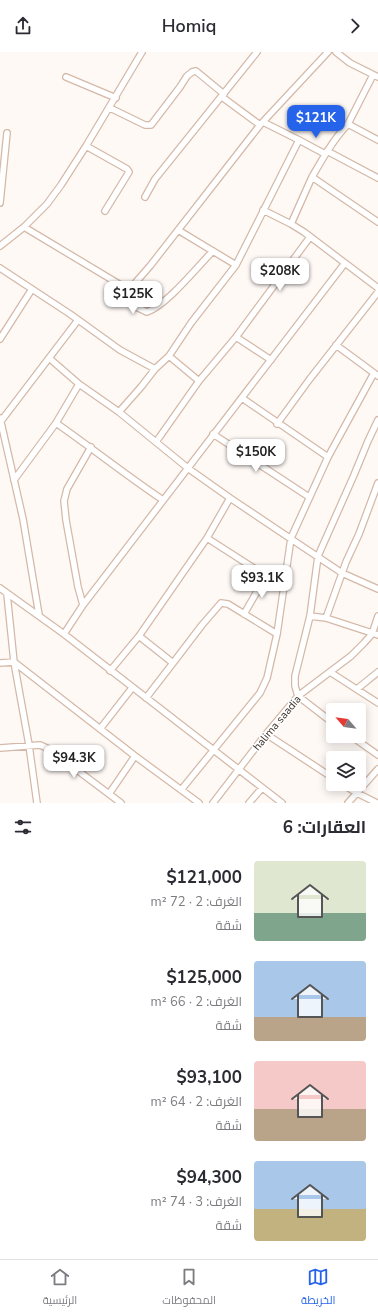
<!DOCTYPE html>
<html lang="ar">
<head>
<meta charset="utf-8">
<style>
  :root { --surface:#fff; --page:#f7f7f7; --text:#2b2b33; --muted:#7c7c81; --line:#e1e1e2; --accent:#2563eb }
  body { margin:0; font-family:"Nunito Sans",Cairo,sans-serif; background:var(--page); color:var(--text); direction:rtl; height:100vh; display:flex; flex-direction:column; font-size:15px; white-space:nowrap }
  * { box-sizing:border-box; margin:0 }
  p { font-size:13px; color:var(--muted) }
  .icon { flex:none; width:22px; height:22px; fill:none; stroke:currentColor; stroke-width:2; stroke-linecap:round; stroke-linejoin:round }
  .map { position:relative; height:751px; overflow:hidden; direction:ltr }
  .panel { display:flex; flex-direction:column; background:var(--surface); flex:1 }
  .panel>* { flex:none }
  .needle { width:26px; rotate:298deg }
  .tools { position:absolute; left:326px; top:651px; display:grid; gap:8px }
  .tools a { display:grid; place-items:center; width:40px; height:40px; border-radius:4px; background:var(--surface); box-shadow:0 2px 10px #0003; font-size:20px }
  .price { position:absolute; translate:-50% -34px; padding:0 9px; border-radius:8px; background:#fff; color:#222; font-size:13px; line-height:26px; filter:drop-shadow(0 1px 2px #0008) }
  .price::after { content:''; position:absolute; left:50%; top:24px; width:12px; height:9px; margin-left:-6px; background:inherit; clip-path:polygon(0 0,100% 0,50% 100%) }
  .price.selected { background:var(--accent); color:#fff }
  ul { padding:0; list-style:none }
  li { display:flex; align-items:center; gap:12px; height:100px; padding:0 12px }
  li span { display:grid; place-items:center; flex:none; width:112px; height:80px; border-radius:4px; color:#555 }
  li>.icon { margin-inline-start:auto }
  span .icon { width:48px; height:48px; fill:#fffc; stroke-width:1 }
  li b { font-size:17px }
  h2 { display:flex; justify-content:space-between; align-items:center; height:48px; padding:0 12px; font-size:17px }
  header { display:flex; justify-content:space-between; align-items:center; height:52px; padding:0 12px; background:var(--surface); font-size:18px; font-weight:600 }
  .dock { display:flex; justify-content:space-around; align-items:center; height:56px; border-top:1px solid var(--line); background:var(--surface); font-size:11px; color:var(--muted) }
  .dock a { display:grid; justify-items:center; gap:2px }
  .dock .selected { color:var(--accent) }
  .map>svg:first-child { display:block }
</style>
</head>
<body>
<header><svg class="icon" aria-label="forward" viewBox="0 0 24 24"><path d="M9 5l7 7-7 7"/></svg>Homiq<svg class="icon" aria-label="share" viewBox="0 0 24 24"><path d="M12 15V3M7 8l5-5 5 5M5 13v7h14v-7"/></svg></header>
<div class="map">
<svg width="378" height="751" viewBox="0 0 378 751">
  <rect width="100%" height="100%" fill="#fff9f6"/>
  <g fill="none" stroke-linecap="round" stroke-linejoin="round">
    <defs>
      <path id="minor" d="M336,0l14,11 28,14
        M66,25l50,21
        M222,45l38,28
        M110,56l35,17h6l29,-38 7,-11 5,-4 4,-1 28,23
        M348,72l25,-49
        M299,88l26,14
        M378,88l-30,-16c-15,16 -25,34 -36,53l66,45
        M86,94l41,23 2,3 -24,39
        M327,99l51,27
        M145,145l10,-18 102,-127
        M0,151l7,-70
        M263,158l28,14 13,8 74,56
        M291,172l21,-47
        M24,175l105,63
        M0,194l24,-19 23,-23 14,-19 25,-39 56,-94
        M213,199c-16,16 -46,54 -66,61l-13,-6 -4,-4 -2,-6 1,-6 21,-24 110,-141 68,-73
        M236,213l63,-125 -36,-18
        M0,216l70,46 50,36 35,19
        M236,285l74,-100
        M0,287l32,-50
        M336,293l42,31
        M169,304l30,25
        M49,306l30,26 40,28 70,57 41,29 112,75 36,16
        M242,346l86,59
        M119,360l22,-25 14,-18 14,-13 22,-33 45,-58 -58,-35
        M0,366l23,101 16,96
        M1,369l77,-101
        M56,371c36,25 71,53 107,77
        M277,372l32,-44 69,-88
        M213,382l96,63
        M156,390l43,-61 37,-44 35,23
        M14,428l42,-57 23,-39
        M207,486l76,49
        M0,536l64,46 218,169
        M7,542l7,68 15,83 8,58
        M83,553l-5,-18 -12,-67 -2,-19 3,-12 24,-42
        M244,562l22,-38
        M310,564l16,2 52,17
        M326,566l20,-56 13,-28 19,-51
        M64,582l19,-29 262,-342
        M0,611l14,-1 121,94 64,47
        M173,611l29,-38 19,-22 7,1 49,30
        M110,619l29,-35
        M330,620l48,31
        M357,637l21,-17
        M146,646l27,-35 -34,-27 68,-98 23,-40
        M333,671l-35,-27 -3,-10v-10l15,-60 8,-60 36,-81 14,-34 10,-21
        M100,677l32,-41
        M266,682l67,44
        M351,684l27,19
        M0,696l40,-3 9,4 72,54
        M342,732l15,9 20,10
        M181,738l79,-97 7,-15 10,-44 14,-96 37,-81 46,-84
        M109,742l26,-38
        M213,751l53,-69 32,-38 53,-40 13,-13 8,-9 6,-18
        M249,751l13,-15
        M348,751l30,-34"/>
    </defs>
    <use href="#minor" stroke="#d4b9a8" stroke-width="8"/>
    <use href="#minor" stroke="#fff" stroke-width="5.5"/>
  </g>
  <g text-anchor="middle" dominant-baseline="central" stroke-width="3" stroke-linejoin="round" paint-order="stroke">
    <g font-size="11" fill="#3a3029" stroke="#fff">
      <text transform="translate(277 671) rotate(-50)">halima saadia</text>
    </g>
  </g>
</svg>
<div class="tools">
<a><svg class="needle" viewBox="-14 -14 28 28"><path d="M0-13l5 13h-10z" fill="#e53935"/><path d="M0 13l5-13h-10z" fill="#7c7c81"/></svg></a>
<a><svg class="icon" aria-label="layers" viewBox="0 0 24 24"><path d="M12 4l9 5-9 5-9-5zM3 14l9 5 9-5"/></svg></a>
</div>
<b class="price selected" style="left:316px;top:87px">$121K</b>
<b class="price" style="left:280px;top:240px">$208K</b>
<b class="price" style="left:133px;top:263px">$125K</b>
<b class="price" style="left:256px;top:421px">$150K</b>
<b class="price" style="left:262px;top:547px">$93.1K</b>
<b class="price" style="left:74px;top:727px">$94.3K</b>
</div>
<section class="panel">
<h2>العقارات: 6<svg class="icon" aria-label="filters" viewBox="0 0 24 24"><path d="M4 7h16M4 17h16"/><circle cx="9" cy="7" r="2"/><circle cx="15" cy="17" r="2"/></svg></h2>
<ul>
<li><span style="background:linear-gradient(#dfe7d0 65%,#7fa58c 0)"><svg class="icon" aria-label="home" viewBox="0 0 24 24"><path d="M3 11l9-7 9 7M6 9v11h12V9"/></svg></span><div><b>$121,000</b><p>الغرف: 2 · 72 m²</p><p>شقة</p></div></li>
<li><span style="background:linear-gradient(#a9c7e8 70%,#b9a48a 0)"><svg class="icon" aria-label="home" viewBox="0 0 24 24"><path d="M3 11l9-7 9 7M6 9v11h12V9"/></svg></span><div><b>$125,000</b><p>الغرف: 2 · 66 m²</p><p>شقة</p></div></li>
<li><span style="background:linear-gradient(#f6c9c9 60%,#b9a48a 0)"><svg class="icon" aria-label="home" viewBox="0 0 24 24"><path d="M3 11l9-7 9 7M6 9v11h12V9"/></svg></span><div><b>$93,100</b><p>الغرف: 2 · 64 m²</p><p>شقة</p></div></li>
<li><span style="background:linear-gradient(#a9c7e8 60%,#c2b280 0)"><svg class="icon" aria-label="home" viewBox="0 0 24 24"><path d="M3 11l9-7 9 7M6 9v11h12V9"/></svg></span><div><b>$94,300</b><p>الغرف: 3 · 74 m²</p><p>شقة</p></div></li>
</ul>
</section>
<nav class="dock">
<a class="selected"><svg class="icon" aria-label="map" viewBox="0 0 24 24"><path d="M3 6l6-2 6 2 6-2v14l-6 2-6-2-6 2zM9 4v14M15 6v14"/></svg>الخريطة</a>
<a><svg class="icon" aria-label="saved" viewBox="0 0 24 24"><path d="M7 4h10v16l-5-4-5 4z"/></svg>المحفوظات</a>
<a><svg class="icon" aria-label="home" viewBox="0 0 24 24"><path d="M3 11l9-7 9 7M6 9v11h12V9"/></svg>الرئيسية</a>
</nav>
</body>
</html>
